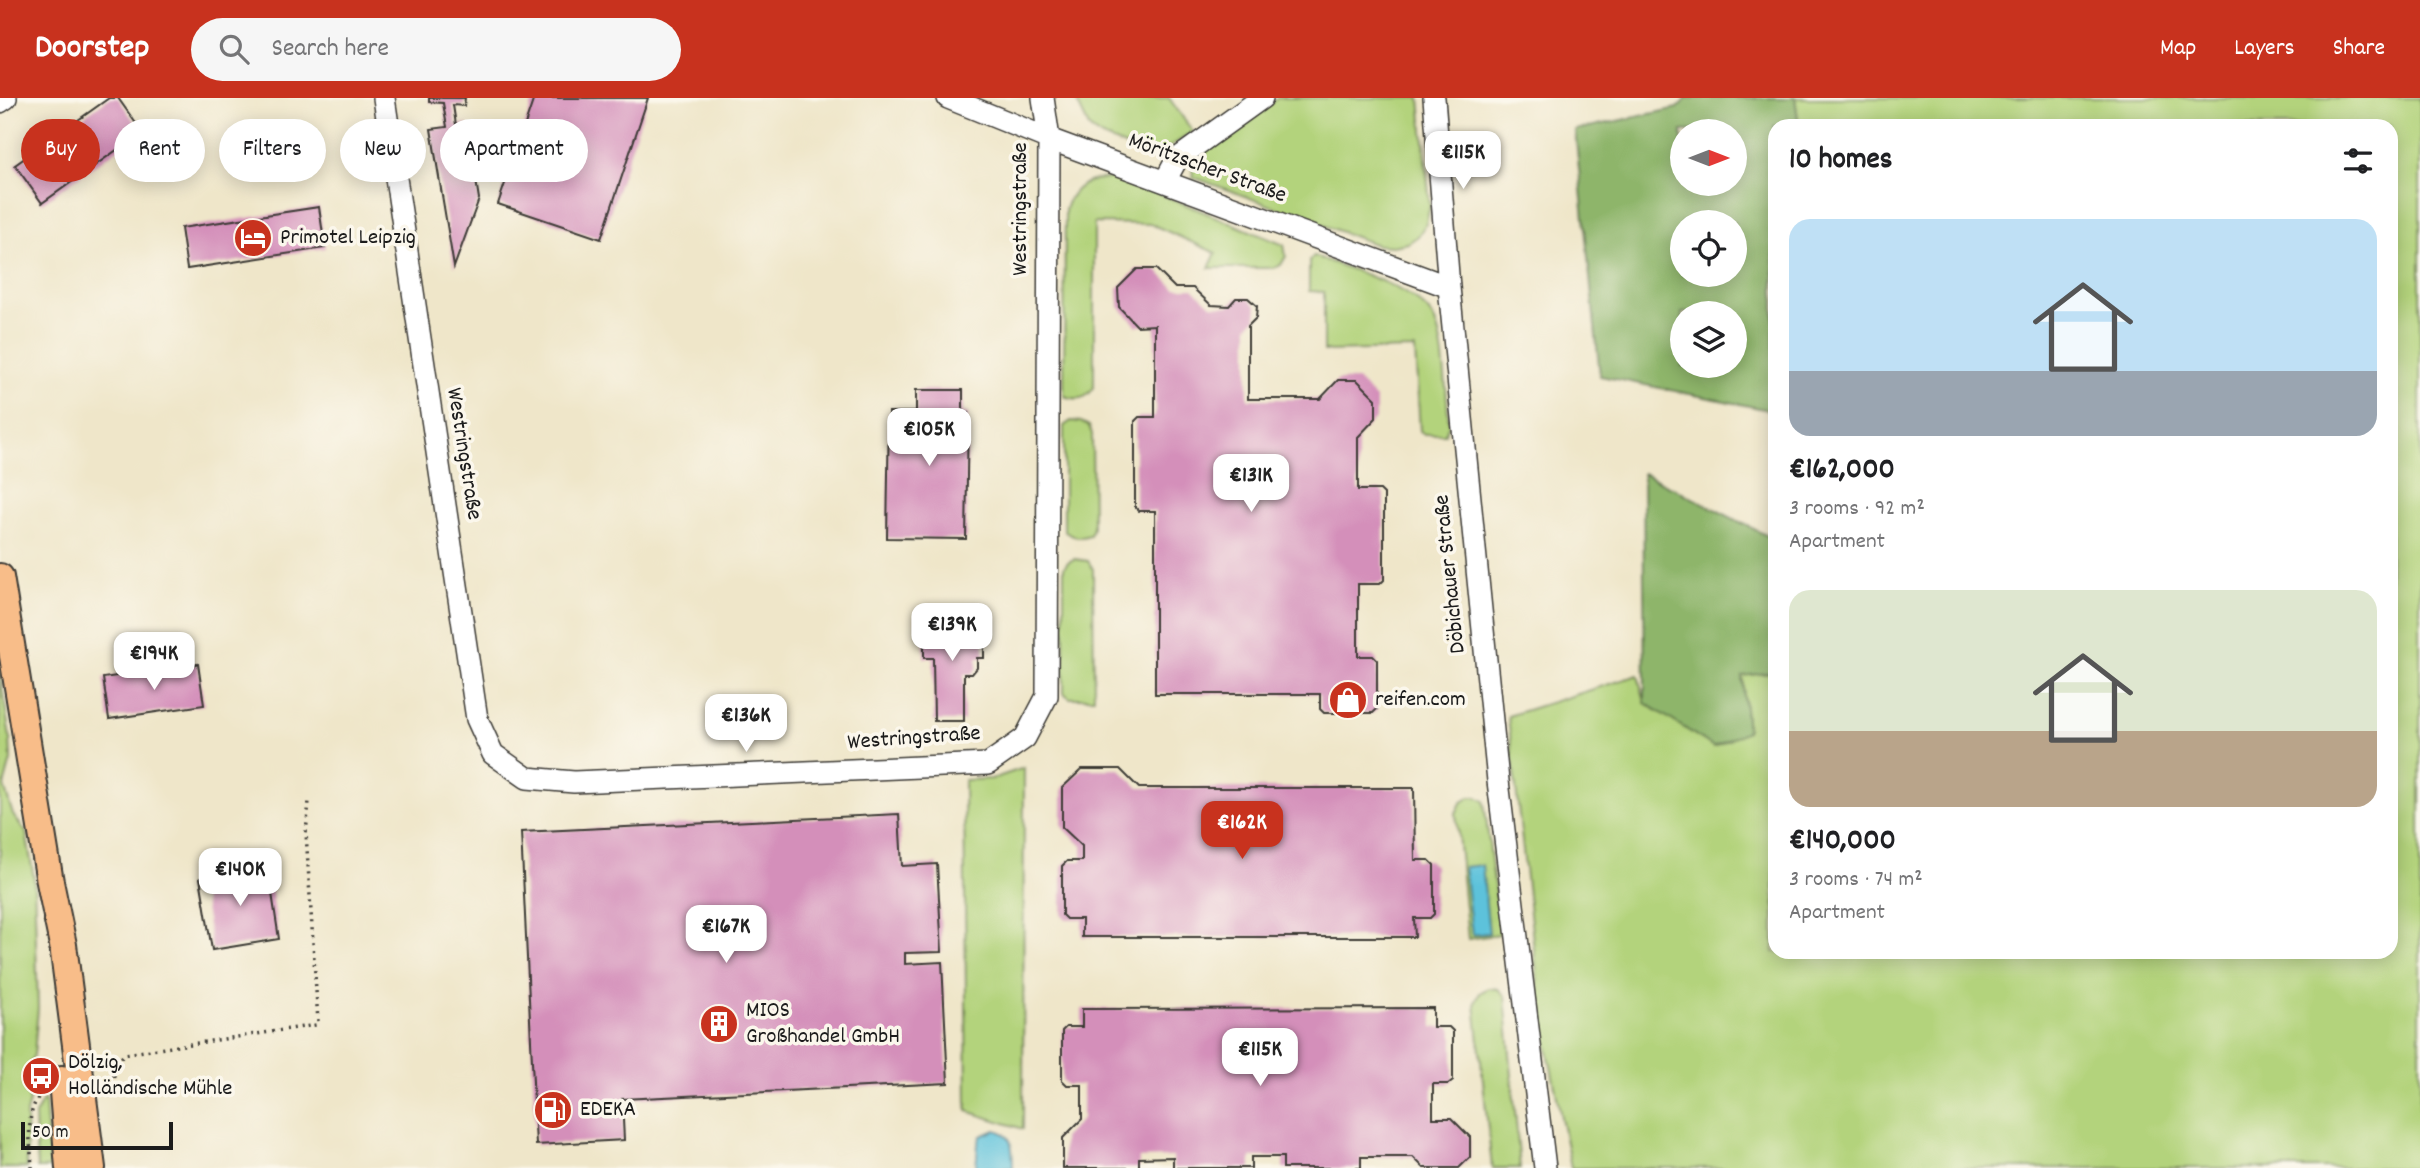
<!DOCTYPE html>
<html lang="en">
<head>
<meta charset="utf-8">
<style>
  :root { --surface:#fff; --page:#f6f6f6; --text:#202124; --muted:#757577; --accent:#c8321e }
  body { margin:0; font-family:Dekko,sans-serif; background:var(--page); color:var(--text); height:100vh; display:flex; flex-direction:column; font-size:26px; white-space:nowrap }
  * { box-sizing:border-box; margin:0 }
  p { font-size:23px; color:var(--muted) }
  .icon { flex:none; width:38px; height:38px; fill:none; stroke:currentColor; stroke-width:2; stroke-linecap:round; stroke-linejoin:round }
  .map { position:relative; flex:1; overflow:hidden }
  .panel { position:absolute; left:1768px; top:21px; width:630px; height:840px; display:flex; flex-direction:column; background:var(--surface); border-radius:21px; box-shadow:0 4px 18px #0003 }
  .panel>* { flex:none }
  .guide { position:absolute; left:21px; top:21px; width:665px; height:63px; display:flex; gap:14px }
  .needle { width:46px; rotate:90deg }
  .tools { position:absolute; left:1670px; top:21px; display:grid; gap:14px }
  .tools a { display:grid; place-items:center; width:77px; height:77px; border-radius:50%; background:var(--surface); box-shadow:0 4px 18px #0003; font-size:35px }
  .scale { position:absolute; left:21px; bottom:18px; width:152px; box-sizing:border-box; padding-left:7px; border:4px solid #1c1c1c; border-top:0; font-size:19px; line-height:24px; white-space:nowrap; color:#1c1c1c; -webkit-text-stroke:5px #fbf7ec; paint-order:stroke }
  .price { position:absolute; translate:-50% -60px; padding:0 16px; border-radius:14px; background:#fff; color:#222; font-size:23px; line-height:46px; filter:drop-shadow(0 2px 4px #0008) }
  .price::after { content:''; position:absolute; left:50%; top:42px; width:21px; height:16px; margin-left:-10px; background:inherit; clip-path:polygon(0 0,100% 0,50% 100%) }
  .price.selected { background:var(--accent); color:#fff }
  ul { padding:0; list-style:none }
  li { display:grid; align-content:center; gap:14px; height:371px; padding:0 21px }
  li span { display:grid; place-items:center; height:217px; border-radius:21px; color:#555 }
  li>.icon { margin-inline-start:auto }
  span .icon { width:126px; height:126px; fill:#fffc; stroke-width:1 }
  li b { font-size:30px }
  h2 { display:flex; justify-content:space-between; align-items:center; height:84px; padding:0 21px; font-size:30px }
  .tag { padding:0 24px; border-radius:32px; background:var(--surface); box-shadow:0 4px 18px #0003; font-size:24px; line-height:63px }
  .tag.selected { background:var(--accent); color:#fff }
  header { display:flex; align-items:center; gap:42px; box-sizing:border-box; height:98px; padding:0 35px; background:var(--accent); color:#fff }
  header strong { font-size:33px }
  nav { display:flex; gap:38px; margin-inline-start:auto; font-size:24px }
  .search { width:490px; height:63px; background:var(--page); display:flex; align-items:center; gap:18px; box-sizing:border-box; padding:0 24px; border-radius:38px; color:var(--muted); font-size:26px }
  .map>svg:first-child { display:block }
</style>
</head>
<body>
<header>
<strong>Doorstep</strong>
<div class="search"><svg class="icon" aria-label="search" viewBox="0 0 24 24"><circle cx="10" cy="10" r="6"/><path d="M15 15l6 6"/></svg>Search here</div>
<nav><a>Map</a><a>Layers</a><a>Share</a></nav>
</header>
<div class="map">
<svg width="2420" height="1070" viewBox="0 0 2420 1070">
  <rect width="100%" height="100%" fill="#fbf7ec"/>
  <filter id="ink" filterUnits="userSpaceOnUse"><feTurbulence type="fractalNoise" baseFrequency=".0143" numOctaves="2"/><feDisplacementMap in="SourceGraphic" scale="14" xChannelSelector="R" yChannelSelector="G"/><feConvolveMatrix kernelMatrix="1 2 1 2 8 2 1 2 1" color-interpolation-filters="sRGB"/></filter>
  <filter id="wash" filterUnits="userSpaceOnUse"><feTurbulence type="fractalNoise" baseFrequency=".00686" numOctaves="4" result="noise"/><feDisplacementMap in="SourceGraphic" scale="28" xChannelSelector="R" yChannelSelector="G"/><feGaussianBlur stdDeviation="1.57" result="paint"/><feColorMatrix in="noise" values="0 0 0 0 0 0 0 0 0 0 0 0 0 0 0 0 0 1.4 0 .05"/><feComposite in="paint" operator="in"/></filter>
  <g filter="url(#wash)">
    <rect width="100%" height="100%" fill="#efe6c9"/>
    <path fill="#b3d37b" stroke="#68784c" stroke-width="2" d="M1075,0h94l24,34 -33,21 -15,1 -43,-17 -12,-8z
      M1278,0h142l10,108 -4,18 -8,12 -10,7 -15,3 -16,-1 -184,-68 -1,-11 3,-9z
      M1795,0h625v1070h-849l-29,-147 -34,-305 130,-41 7,28 102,28 -5,-56 32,-2v279h616v-826h-591z
      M1112,80l19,4 153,63 2,11 -5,9 -8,3h-64l7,-15 -65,-29 -57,-1v164c-7,12 -16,14 -30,9l1,-187c8,-24 23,-30 47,-31z
      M1314,158c34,13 106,32 121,66 10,22 11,76 14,102l-4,10h-21l-4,-3 -5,-82 -91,2v-59l-15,-1v-30z
      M1071,323l10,1 8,4 3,8 1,94 -3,7c-10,3 -17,3 -26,-4v-105z
      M1074,461l14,2 5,8 1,129h-24l-6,-5v-126l4,-5z
      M0,575l10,65 1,22 -7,26 9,29 13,17 8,47 4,129 -4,47 -7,14 2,33 -3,11 1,55h-27z
      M1024,670l-1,361 -56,-18 -3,-331 28,-1z
      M1470,699h7l7,4 16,133 -32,5 -12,-126 5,-10z
      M1488,890l10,1 7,7 15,172h-28l-17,-165 5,-10z
      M43,1002h2l5,68h-13l-2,-53z"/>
    <path fill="#8eb56b" stroke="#556844" stroke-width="2" fill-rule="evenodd" d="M1687,0h108l4,28h-25v285l-174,-35 -25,-246 102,-22zM1682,33h52v53h-52zM1682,124h52v53h-52zM1682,215h52v53h-52z
      M1643,375l131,66v133l-32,4 5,55 -33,16 -69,-44z"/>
    <path fill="#5dc2db" stroke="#3c6f7c" stroke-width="2" d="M1482,767l7,68 -17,2 -8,-68z
      M995,1032c20,4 17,21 18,38h-37l2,-24 3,-8z"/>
    <g id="blocks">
      <path fill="#d48fba" d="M109,0h9l24,34 -100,71 -27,-38z
        M429,0h36l-1,8 -11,-1 3,20 11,-1 12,75 -25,68 -23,-138 16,-2 -4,-24 -14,-1z
        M534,0h114l-47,141 -103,-35z
        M319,109l6,41 -138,21 -6,-41z
        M1137,171h19l19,19h18l18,17 18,1 7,-8h12l9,8 -1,12 -8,8v73h72l18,-19h19l19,19v19l-18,19v53h22l4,4v86l-4,4h-22v72h15l4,4v49l-4,4h-49l-4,-4v-15h-165v-183h-16l-4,-4v-86l4,-4h16v-92l-18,1 -18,-19 -1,-19z
        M916,292h47v23h5l-2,126 -79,-1 2,-126h27z
        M984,523v37h-7v10l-5,6h-8v47h-30l-1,-63h-9v-36z
        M198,566l6,41 -95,14 -6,-41z
        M1082,671h38l19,19h275l1,72h14l5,5v49l-4,4h-16l1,19h-333v-18h-16l-4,-4v-49l5,-5h15v-15l-20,-19v-39z
        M899,716l3,52 35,-2 5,88 -37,1v11l37,-2 6,121 -326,16 2,41 -88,5 -15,-313z
        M268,769l11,72 -67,11 -12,-72z
        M1433,910v19h16l4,4v49l-5,4h-15v34h18l19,19v20l-11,11h-35l-11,-11h-52v11h-78v-11h-32v11h-78v-11l-34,1v10h-76v-30l19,-19v-34h-15l-5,-5v-49l4,-4h16v-18z"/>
    </g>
  </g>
  <g filter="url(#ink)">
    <use href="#blocks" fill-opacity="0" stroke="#3c3a36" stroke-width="2"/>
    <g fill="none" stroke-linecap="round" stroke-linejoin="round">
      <defs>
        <path id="minor" d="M384,0l93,621 16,35 34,24 47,4 414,-18 37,-26 22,-42 2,-557 -6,-41
          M948,0l101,41 400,148
          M1434,0l15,189 49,494 47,387
          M0,4l6,-4
          M1165,83l12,-22 85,-61"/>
        <path id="major" d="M0,479l50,305 13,63 29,223
          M62,981l7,89"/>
      </defs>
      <use href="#minor" stroke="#3c3a36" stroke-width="24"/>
      <use href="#major" stroke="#3c3a36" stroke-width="30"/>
      <path stroke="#3c3a36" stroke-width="3.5" stroke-dasharray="2 5" stroke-linecap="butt" d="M108,999l10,-36 7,-7 191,-29 2,-3 -12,-189 3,-32
        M32,1070c-1,-24 -8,-53 8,-73"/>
      <use href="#minor" stroke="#fff" stroke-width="21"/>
      <use href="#major" stroke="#f8bd89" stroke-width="26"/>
    </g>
  </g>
  <defs>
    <symbol id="hotel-disc" viewBox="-11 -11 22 22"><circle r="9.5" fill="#c8321e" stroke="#fbf7ec"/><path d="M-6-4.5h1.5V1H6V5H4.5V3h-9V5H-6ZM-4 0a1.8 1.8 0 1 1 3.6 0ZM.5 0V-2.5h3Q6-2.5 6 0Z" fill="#fff"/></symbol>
    <symbol id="shop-disc" viewBox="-11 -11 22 22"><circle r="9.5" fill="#c8321e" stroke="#fbf7ec"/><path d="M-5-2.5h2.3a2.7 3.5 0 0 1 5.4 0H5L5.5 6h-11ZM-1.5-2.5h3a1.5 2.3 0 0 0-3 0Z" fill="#fff"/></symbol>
    <symbol id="building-disc" viewBox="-11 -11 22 22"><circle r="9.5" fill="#c8321e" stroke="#fbf7ec"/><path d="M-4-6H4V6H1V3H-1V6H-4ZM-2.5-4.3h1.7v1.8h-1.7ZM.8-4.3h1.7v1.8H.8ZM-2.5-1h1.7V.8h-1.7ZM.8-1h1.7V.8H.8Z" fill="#fff"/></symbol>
    <symbol id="bus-disc" viewBox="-11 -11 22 22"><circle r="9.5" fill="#c8321e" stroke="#fbf7ec"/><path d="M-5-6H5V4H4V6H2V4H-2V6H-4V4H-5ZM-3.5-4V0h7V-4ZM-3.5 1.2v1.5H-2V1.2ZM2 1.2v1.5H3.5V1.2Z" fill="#fff"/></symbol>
    <symbol id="fuel-disc" viewBox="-11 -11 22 22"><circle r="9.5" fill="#c8321e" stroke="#fbf7ec"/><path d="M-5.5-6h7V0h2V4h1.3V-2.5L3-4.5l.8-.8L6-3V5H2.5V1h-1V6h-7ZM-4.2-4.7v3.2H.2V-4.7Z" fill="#fff"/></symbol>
  </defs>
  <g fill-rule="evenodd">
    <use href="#hotel-disc" x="231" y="118" width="44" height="44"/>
    <use href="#shop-disc" x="1326" y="580" width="44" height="44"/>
    <use href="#building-disc" x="697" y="904" width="44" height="44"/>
    <use href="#bus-disc" x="19" y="956" width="44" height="44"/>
    <use href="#fuel-disc" x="531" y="990" width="44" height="44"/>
  </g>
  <g text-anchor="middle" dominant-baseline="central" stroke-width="7" stroke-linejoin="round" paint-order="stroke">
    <g font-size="23" fill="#1c1c1c" stroke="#fbf7ec">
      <text transform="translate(1207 71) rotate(20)">Möritzscher Straße</text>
      <text transform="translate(1021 111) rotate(-90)">Westringstraße</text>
      <text transform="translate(463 356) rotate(81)">Westringstraße</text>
      <text transform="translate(1451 476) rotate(-96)">Döbichauer Straße</text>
      <text transform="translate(914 641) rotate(-4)">Westringstraße</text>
    </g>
    <g font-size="23" fill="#1c1c1c" stroke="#fbf7ec" text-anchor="start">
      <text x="280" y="140">Primotel Leipzig</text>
      <text x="1375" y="602">reifen.com</text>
      <text x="746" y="913">MIOS<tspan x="746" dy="26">Großhandel GmbH</tspan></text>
      <text x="68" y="965">Dölzig,<tspan x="68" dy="26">Holländische Mühle</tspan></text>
      <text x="580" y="1012">EDEKA</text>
    </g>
  </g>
</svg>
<div class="tools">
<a><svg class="needle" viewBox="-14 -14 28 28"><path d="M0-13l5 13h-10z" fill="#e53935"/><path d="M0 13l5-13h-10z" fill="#757577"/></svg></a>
<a><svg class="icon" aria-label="locate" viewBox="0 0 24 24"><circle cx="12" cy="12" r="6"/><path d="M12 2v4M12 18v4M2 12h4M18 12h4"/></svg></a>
<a><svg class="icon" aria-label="layers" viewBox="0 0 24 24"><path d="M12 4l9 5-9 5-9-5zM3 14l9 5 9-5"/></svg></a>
</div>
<div class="scale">50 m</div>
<b class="price" style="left:1463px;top:93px">€115K</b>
<b class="price" style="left:929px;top:370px">€105K</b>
<b class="price" style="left:1251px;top:416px">€131K</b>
<b class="price" style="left:952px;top:565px">€139K</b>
<b class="price" style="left:154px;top:594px">€194K</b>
<b class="price" style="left:746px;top:656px">€136K</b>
<b class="price selected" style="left:1242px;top:763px">€162K</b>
<b class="price" style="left:240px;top:810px">€140K</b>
<b class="price" style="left:726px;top:867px">€167K</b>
<b class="price" style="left:1260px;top:990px">€115K</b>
<div class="guide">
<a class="tag selected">Buy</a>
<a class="tag">Rent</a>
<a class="tag">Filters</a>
<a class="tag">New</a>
<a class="tag">Apartment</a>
</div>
<section class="panel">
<h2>10 homes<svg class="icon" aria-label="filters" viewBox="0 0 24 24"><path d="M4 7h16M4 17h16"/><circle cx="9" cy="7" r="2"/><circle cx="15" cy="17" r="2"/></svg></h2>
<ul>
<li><span style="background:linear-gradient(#bfe0f5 70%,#9aa5b1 0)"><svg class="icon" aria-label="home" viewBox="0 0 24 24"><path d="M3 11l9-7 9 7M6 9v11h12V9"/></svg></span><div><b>€162,000</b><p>3 rooms · 92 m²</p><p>Apartment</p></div></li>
<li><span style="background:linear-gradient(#dfe7d0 65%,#b9a48a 0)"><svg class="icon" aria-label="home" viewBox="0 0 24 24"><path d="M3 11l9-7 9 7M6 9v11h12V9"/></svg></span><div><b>€140,000</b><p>3 rooms · 74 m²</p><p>Apartment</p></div></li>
</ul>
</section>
</div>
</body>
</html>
